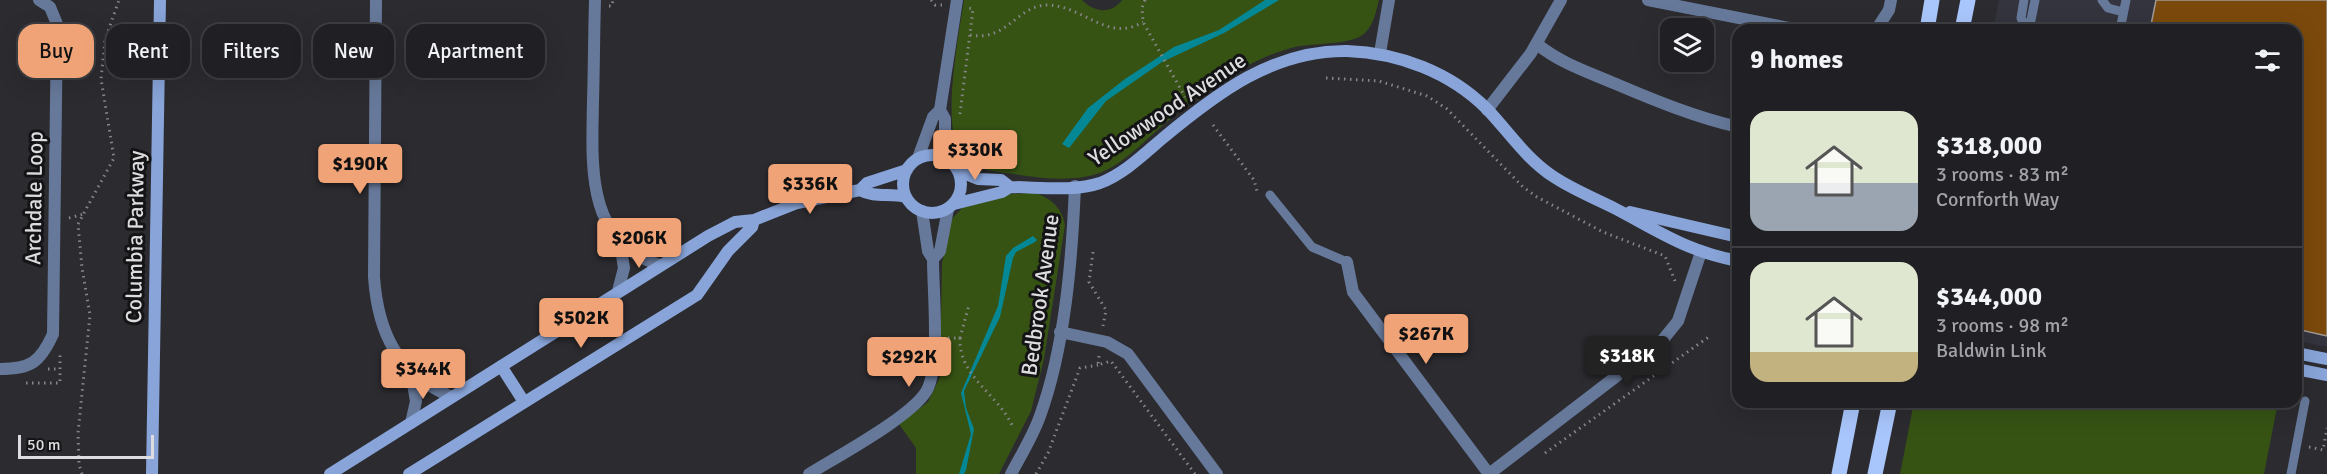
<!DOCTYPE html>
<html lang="en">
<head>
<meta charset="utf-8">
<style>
  :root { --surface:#202024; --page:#28282c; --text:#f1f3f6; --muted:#a2a3a6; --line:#3d3e41; --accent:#efa377 }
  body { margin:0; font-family:Signika,sans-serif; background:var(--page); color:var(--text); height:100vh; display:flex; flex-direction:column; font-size:22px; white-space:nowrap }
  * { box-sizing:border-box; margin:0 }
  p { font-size:20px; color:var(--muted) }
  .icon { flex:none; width:33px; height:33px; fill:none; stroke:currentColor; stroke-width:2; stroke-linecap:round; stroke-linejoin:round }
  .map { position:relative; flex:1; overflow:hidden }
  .side { position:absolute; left:1732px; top:24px; width:570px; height:384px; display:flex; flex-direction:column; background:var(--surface); border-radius:18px; box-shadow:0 6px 24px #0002,0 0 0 2px var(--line) }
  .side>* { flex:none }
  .hud { position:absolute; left:18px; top:24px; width:570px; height:54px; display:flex; gap:12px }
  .fabs { position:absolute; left:1660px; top:18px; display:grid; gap:12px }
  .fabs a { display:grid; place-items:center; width:54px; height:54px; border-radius:12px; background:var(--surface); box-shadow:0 6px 24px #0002,0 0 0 2px var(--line); font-size:30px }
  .scale { position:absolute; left:18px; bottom:15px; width:136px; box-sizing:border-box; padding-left:6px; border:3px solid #dddde0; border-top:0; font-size:16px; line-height:21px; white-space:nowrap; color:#dddde0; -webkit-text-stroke:4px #141416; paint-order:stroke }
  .price { position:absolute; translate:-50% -51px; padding:0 14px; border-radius:6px; background:var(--accent); color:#111; font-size:20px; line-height:39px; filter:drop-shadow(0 2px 3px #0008) }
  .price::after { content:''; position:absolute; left:50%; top:36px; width:18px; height:14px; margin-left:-9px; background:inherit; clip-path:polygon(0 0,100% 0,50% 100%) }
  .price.active { background:#222; color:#fff }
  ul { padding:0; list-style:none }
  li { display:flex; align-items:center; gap:18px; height:150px; padding:0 18px }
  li+li { border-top:2px solid var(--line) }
  li span { display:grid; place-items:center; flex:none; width:168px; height:120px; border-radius:18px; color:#555 }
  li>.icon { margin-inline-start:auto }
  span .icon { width:72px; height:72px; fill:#fffc; stroke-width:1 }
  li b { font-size:26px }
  h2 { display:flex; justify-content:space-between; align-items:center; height:72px; padding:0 18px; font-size:26px }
  .chip { padding:0 21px; border-radius:18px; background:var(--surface); box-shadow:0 6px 24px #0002,0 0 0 2px var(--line); font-size:21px; line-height:54px }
  .chip.active { background:var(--accent); color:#111 }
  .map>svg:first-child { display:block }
</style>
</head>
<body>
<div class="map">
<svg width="2327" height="474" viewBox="0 0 2327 474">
  <rect width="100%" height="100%" fill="#2b2b30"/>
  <path fill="#34343e" d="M1999,0h328v347l-30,-6 -1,-311h-303z"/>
  <path fill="#365314" d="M964,0h118c12,12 29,15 40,0h257c-3,11 -5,24 -14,33 -12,12 -52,10 -70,14 -12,3 -23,7 -34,12 -38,17 -70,42 -101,69 -18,15 -36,35 -58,44 -27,11 -61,6 -89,2 -16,-2 -41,-5 -51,-17 -22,-28 -3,-123 2,-157z
    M1036,193c16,6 26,15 29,32l-21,134 -13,52 -32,63h-83v-26l-17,-24 29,-22 12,-25 2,-113 8,-43 16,-17 44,-10z
    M1914,402h364l-14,72h-364z"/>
  <path fill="#048896" d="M1265,0h14l-55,33 -62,29 -56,39 -37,47 -7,-4 26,-36 37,-29 49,-32 45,-17z
    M1033,236l4,4 -2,2 -19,10 -3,6 -13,59 -36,74 2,17 8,21 -8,41 -2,4h-5l12,-40 -10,-41 37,-87 8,-50 7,-8z"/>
  <path fill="#7b490b" stroke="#9f9a96" stroke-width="1.5" d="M2156,0h171v336l-31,-7v-299h-146z"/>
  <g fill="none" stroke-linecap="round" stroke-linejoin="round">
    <path stroke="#87878b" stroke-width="3" stroke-dasharray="1.5 4.5" stroke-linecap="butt" d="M931,0l4,5h7
      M1145,0l-3,8 1,14 42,75
      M609,6h3l1,-6
      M970,35c37,7 47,-30 78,-30 36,1 60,38 95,17
      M1326,78l53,3 48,15 20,13 76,78 14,10 66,35 62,24 10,25
      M960,114l13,-105 -4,-1
      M1213,125l41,55 3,11
      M962,133c3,17 10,24 27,30
      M69,218l15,-4
      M1093,252l-4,30 17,28 -3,16
      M948,338h12l9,-33
      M960,338c-1,40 37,54 53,89
      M1099,356l-1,9 13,-4 84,113
      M48,369h12v-14
      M26,383h34v-13
      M2309,447l14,3 4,-22
      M1545,453l165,-117
      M82,474l-3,-10 -1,-31 12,-118 -8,-47 -4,-44 36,-66 -13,-79 4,-39 14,-40
      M1036,474l12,-21 32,-85 18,-3"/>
    <path stroke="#67799a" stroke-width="9" d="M2024,0l-3,18 4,8 -1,4
      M2102,0l6,8 15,4
      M2025,26l6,-6 4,-20
      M2120,30l6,-30
      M1270,195l42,52 35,15
      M2291,474l14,-73"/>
    <path stroke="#67799a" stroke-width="12" d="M376,0l-2,277c4,57 24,97 78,120
      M595,0c-1,34 -1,68 -2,101 -1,64 -8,141 67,164
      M1648,0l151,30
      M1876,30l13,-20 2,-10
      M1537,44c23,19 51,28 79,40 40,17 79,33 122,43
      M1380,53l9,-53
      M940,110l5,9v38
      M1487,110l44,-57 30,-53
      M918,158l15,-41 7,-7 17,-110
      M933,259l7,-8 8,-42
      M1347,262l6,30 136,182
      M618,291l6,-23 -4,-25
      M1060,332l47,10 21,12 89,120
      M0,369c30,0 40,-6 53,-35l4,-310 -7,-17 -11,-7
      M411,373l5,28 -5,22
      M809,474c27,-17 108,-60 119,-86 12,-28 5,-96 5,-129l-5,-8 -6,-40
      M1011,474c10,-19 22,-38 29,-58 25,-69 32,-156 35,-230
      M1489,474l172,-132 17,-21 23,-69"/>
    <path stroke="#88a4d8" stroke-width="12" d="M903 184a29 29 0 1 1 58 0a29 29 0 1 1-58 0Z
      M959,171l19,8 23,1 9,7
      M860,190c14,8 30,3 46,7
      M954,204l48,-12 8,-5c28,0 64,5 90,-4 24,-9 44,-29 63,-45 54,-45 110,-88 184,-87 52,2 103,21 140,58 22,23 39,50 67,68 18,12 40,21 60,31 46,24 72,43 124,53
      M1630,212l108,25
      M2296,353l31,6
      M501,366l23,36
      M2296,369l31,6
      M152,474l8,-474
      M330,474l378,-238 27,-14 19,-2 43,-17 63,-13 7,-7 40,-13
      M409,474l288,-179 31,-44 24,-24 2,-7"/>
    <path stroke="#a9c6fc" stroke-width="15" d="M1927,30l5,-30
      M1962,30l6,-30
      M1839,474l14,-72
      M1875,474l15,-72"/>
  </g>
  <g text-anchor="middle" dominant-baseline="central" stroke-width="6" stroke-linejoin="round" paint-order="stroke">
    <g font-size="22" fill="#dddde0" stroke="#141416">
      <text transform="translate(1167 109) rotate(-34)">Yellowwood Avenue</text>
      <text transform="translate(34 198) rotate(-89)">Archdale Loop</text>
      <text transform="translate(135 237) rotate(-89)">Columbia Parkway</text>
      <text transform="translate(1040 295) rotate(-82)">Bedbrook Avenue</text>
    </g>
  </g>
</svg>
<div class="fabs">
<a><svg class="icon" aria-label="layers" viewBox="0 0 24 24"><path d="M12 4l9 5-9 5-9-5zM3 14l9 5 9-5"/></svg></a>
</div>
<div class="scale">50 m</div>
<b class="price" style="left:975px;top:181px">$330K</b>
<b class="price" style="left:360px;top:195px">$190K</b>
<b class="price" style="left:810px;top:215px">$336K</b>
<b class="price" style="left:639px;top:269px">$206K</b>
<b class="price" style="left:581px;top:349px">$502K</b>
<b class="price" style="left:1426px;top:365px">$267K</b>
<b class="price active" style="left:1627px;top:387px">$318K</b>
<b class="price" style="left:909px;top:388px">$292K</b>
<b class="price" style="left:423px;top:400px">$344K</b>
<div class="hud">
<a class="chip active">Buy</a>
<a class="chip">Rent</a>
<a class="chip">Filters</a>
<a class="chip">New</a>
<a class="chip">Apartment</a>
</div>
<section class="side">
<h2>9 homes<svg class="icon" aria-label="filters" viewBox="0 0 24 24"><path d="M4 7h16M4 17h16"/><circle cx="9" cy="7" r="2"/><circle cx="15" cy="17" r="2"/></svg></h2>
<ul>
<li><span style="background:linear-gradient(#dfe7d0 60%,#9aa5b1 0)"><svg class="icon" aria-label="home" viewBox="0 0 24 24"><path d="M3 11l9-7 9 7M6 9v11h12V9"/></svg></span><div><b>$318,000</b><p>3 rooms · 83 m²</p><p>Cornforth Way</p></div></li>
<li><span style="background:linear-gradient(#dfe7d0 75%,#c2b280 0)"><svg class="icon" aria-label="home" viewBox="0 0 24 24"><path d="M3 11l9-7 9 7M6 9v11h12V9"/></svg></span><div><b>$344,000</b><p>3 rooms · 98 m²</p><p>Baldwin Link</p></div></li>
</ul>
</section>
</div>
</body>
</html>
